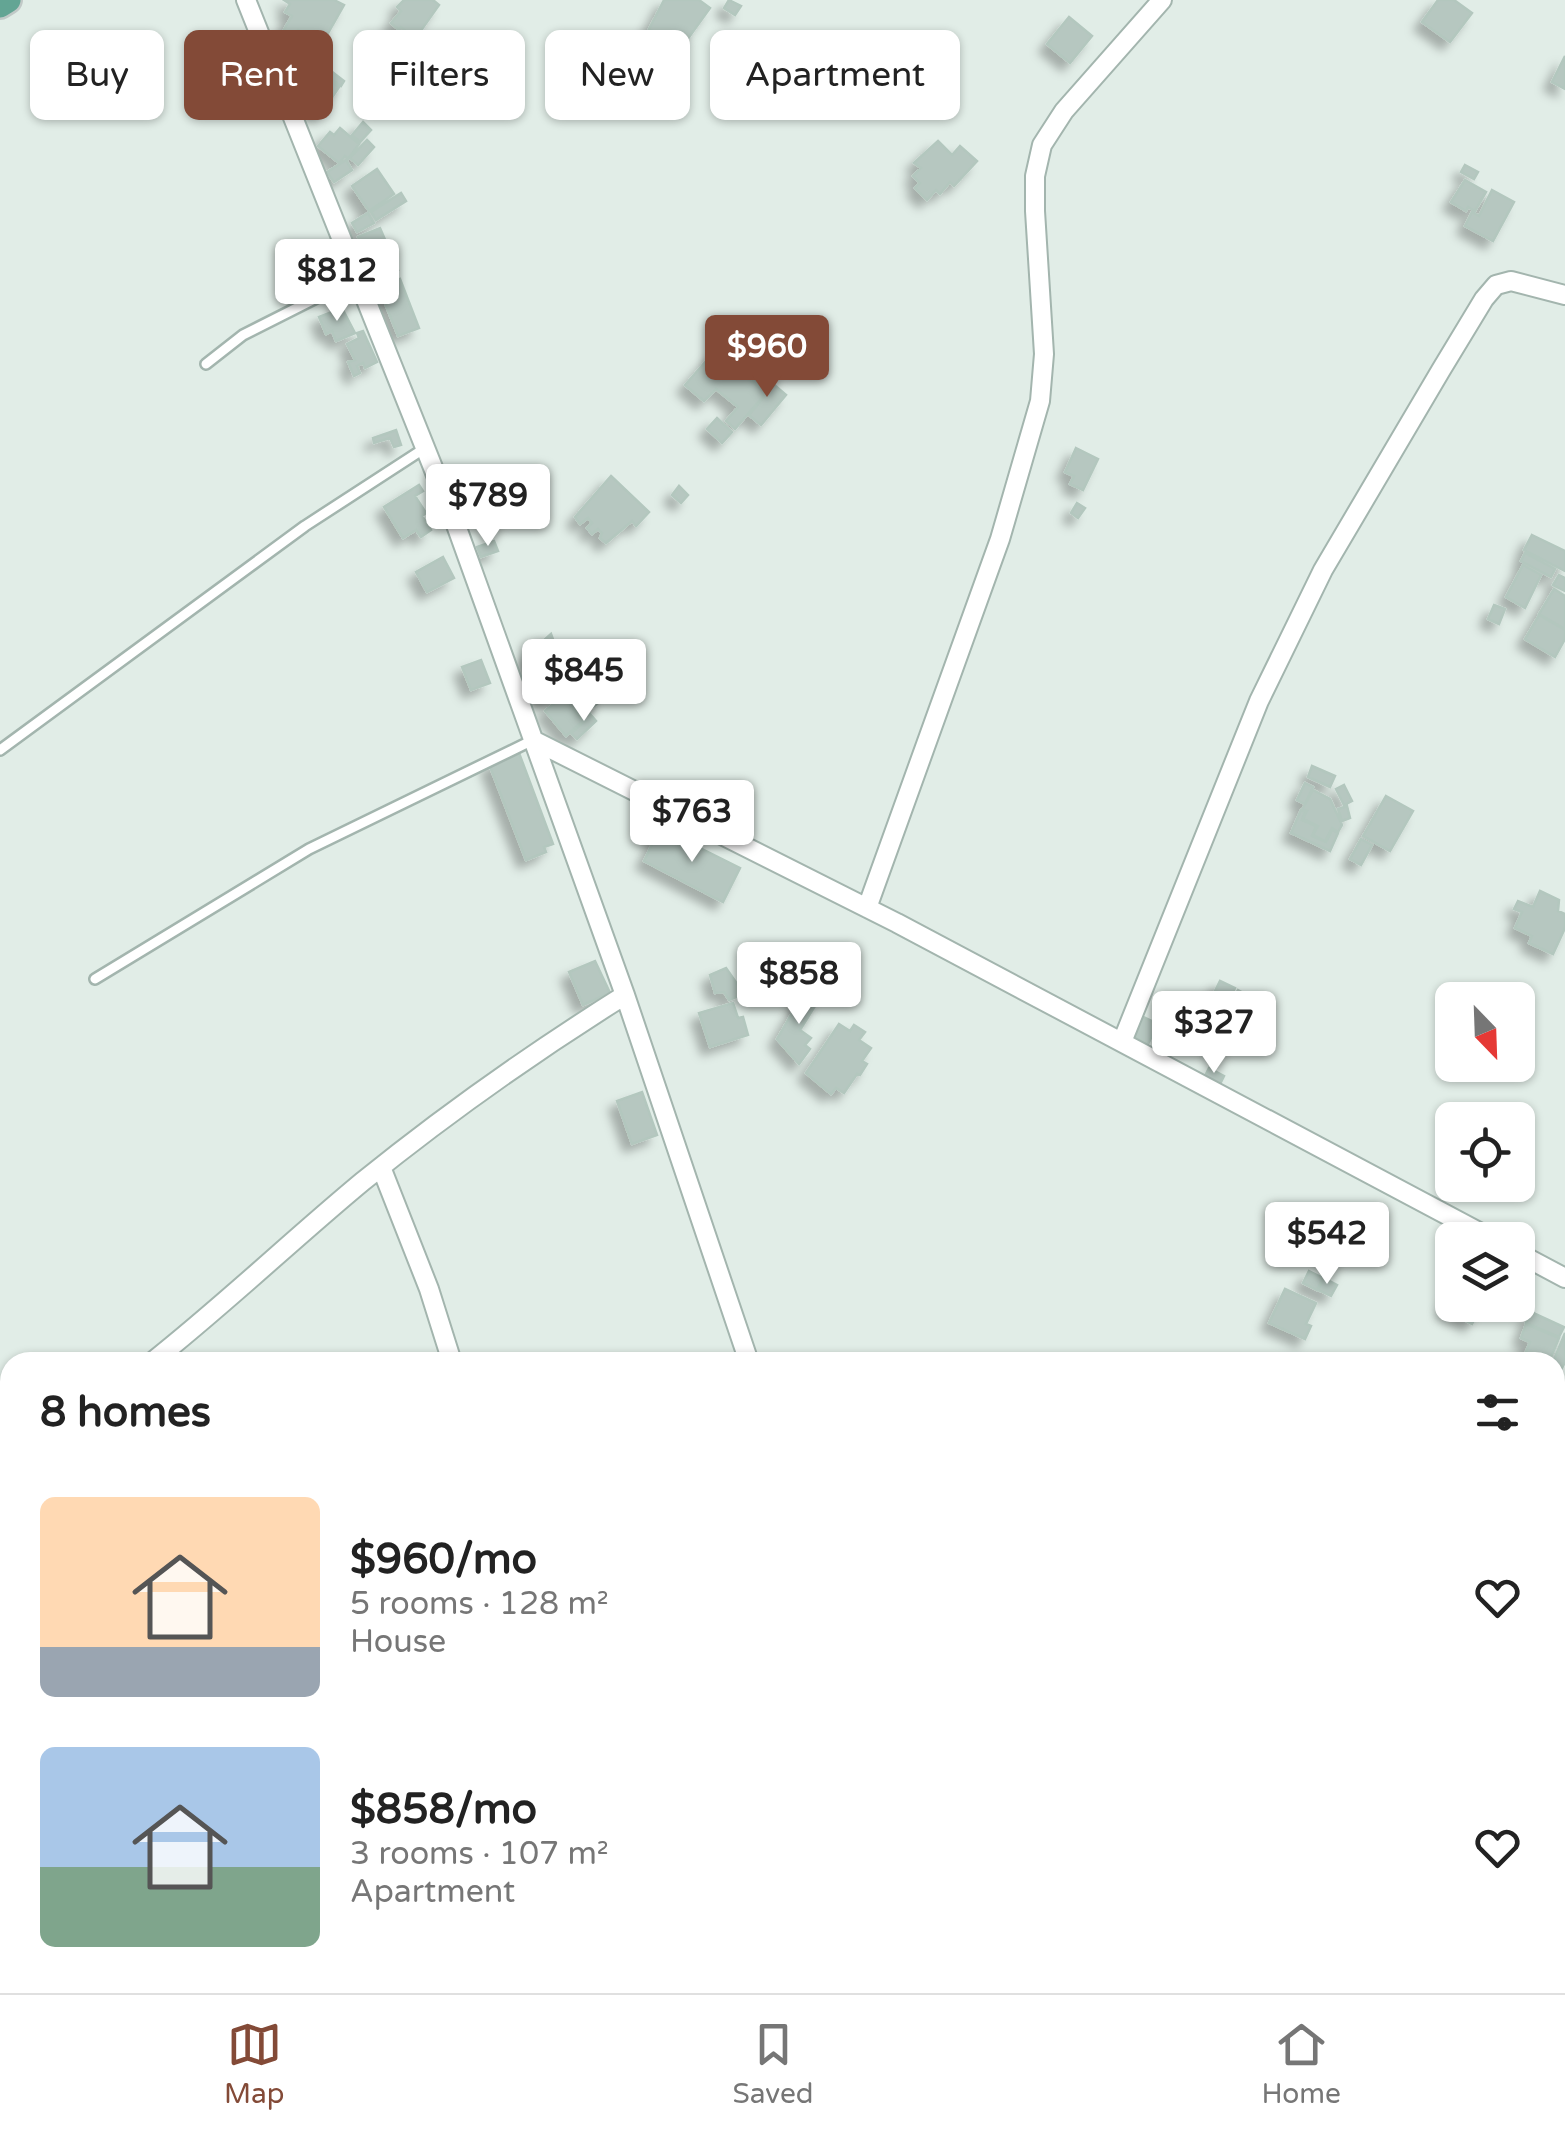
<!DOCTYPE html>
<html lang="en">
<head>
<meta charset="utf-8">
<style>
  :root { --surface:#fff; --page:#f2f2f2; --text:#222; --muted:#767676; --line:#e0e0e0; --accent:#834a37 }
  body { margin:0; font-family:"Varela Round",sans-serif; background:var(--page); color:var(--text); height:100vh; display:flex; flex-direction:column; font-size:38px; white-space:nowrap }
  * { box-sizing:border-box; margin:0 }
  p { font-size:32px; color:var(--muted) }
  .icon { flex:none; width:55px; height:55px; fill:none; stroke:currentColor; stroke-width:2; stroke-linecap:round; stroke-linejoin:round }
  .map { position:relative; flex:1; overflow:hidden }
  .sheet { position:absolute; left:0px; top:1352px; width:1565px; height:642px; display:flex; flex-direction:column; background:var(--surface); border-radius:30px 30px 0 0; box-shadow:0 2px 8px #0004 }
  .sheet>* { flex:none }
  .guide { position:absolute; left:30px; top:30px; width:1000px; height:90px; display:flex; gap:20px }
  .needle { width:65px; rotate:157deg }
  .fabs { position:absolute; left:1435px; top:982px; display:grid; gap:20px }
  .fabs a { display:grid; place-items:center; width:100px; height:100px; border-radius:15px; background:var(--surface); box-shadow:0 2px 8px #0004; font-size:50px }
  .price { position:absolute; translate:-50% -85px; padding:0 22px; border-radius:10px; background:#fff; color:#222; font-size:32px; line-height:65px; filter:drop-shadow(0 2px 5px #0008) }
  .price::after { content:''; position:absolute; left:50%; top:60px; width:30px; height:22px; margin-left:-15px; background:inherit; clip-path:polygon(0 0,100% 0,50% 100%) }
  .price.current { background:var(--accent); color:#fff }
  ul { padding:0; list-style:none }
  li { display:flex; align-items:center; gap:30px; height:250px; padding:0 40px }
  li span { display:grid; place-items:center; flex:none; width:280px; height:200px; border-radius:15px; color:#555 }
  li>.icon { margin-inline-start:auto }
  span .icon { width:120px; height:120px; fill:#fffc; stroke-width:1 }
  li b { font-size:42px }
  h2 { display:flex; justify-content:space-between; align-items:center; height:120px; padding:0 40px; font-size:42px }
  .pill { padding:0 35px; border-radius:15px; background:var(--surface); box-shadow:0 2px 8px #0004; font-size:35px; line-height:90px }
  .pill.current { background:var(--accent); color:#fff }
  .tabs { display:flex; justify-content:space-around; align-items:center; height:140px; border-top:2px solid var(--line); background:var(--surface); font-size:28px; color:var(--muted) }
  .tabs a { display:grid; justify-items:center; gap:5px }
  .tabs .current { color:var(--accent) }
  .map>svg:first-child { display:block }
</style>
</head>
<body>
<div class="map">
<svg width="1565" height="1993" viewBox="0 0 1565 1993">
  <defs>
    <filter id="shadow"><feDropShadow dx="-8" dy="8" stdDeviation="5" flood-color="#0004"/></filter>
  </defs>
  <rect width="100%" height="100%" fill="#e1ede7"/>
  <path fill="#b6c7c0" stroke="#b3c7be" stroke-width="2.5" filter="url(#shadow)" d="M284,0h50l10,5 -25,44 -8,-4 3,-6 -16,-9 -8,14 -11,-6 13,-22 -7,-4 5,-8z
    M404,0h29l6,5 -24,34 -14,-12 -2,3 -8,-7 10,-12 -4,-4z
    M664,0h35l11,8 -31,43 -30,-22z
    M729,0l12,6 -6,9 -11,-7z
    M1438,0h16l18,13 -22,29 -28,-20z
    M1069,17l23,19 -22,27 -23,-19z
    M299,31l13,9 -8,12 -14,-8z
    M671,46l8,6 -8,10 -8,-7z
    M1565,56v33l-13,-7z
    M313,71l9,5 -18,28 -8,-6z
    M331,71l13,10 -3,5 -14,-10z
    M325,78l14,9 -18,27 -11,-8z
    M363,122l8,8 -11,12 -8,-7z
    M340,128l19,16 -11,15 -3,-3 -6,7 -21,-17 12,-14 4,3z
    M367,140l7,7 -16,18 -8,-7z
    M938,141l14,14 8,-9 17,15 -23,25 -4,-4 -10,12 -4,-4 -9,10 -12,-12 5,-5 -7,-7 8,-8 -7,-5z
    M346,160l6,10 -18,12 -7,-10z
    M1465,165l13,7 -4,7 -13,-7z
    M377,169l17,25 -25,17 -17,-25z
    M1465,180l21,12 -11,19 -7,-4 -2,4 -15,-9z
    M1492,190l22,12 -21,39 -28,-15 7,-14 7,4z
    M401,193l5,8 -30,19 -5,-8z
    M368,213l6,10 -17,9 -5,-9z
    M380,228l18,42 -22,10 -18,-43z
    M400,279l19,49 -21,8 -19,-48z
    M342,308l13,25 -19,8 -4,-10 -6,3 -7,-17z
    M363,331l14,31 -12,6 -2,-5 -6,3 3,7 -6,3 -6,-14 7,-2 -8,-16 12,-6 -2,-5z
    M714,352l52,41 -31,36 -9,-8 12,-14 -22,-18 -12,12 -19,-16z
    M759,372l27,23 -25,30 -12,-10 19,-23 -15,-12z
    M717,418l15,14 -10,11 -15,-14z
    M396,430l5,15 -7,2 -4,-9 -16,5 -1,-5z
    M1076,448l22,11 -15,31 -13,-6 4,-8 -9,-4z
    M611,476l38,36 -13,14 -4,-5 -26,22 -6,-5 2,-5 -4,-4 -6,5 -5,-6 5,-5 -4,-5 -8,6 -5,-7z
    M419,485l4,6 -8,5 11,17 -4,3 9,14 -10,7 -5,-7 -13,8 -19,-31z
    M679,486l9,9 -7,8 -9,-8z
    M1077,503l8,5 -7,10 -7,-5z
    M1532,535l33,16v20l-41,-21z
    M494,541l4,10 -17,6 -4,-10z
    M1525,553l30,16 -4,8 -30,-16z
    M443,557l11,21 -27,14 -11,-20z
    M1523,565l18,10 -16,33 -19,-11z
    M1559,575l6,3v13l-12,-6z
    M1554,589l11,7v33l-26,-15z
    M1494,605l11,4 -6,15 -11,-5z
    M1539,615l26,15v9l-10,18 -30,-18z
    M551,634l18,49 -25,19 -18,-46z
    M481,660l9,23 -19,7 -9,-23z
    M580,681l14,17 -16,13 -14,-17z
    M595,691l7,9 -9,7 -4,-5 6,-4 -3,-4z
    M563,696l20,25 -17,15 -21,-25z
    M585,708l11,13 -19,18 -6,-6 14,-12 -6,-7z
    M519,753l34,91 -9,3 2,5 -20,8 -37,-96z
    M1312,766l23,10 -5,11 -22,-10z
    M1305,783l8,4 -8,17 -8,-4z
    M1344,785l8,16 -8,4 -8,-16z
    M1313,790l17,9 12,26 -4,7 -6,-4 -7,13 -12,-6 5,-9 -15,-7 4,-8 -5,-1z
    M1386,796l27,15 -23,40 -27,-15z
    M1347,806l3,12 -8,3 -4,-12z
    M1301,810l4,2 -3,8 14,6 -4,10 14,6 6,-12 6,3 -8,18 -39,-18z
    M660,828l80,40 -17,34 -79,-41z
    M1361,839l11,6 -11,20 -11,-6z
    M1540,891l19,9 -1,11 7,3v14l-12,26 -24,-11 3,-7 -17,-8 7,-16 -8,-3 4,-8 15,6z
    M595,961l15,32 -27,12 -14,-33z
    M726,968l18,26 -15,6 -5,-8 -9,1 -5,-18z
    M1220,981l15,7 -5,10 -15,-7z
    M807,987l13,11 -20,32 11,8 -6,7 5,4 -11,15 -22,-25z
    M1238,990l10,6 -7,11 -9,-6z
    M1218,994l10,5 -2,4 12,6 -16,26 -8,-4 -5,10 -10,-5 3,-6 -9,-5 9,-19 8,4z
    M1249,996l7,4 -9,17 -7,-3z
    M733,1003l5,15 5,-1 5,18 -38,12 -11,-34z
    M1139,1015l19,9 -10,20 -18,-9z
    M839,1024l11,7 4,-6 11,7 -6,8 12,8 -9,13 5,3 -7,11 -3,-1 -13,19 -8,-5 -5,6 -25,-21z
    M1209,1068l15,8 -4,8 -15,-8z
    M642,1092l15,43 -25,9 -15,-43z
    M1309,1271l14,7 -6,12 -14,-7z
    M1324,1278l13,7 -6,11 -13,-6z
    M1285,1289l31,14 -10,21 5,2 -6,13 -36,-16z
    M1452,1292v13h30l-10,19 -28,-15z
    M1531,1312l33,15 -5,10 -33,-14z
    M1526,1324l33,14 -10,24 -24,-8 5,-12 -9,-4z
    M1565,1333v29l-3,6 -9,-6z
    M1555,1429l4,2 -3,7 9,4 -10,21z
    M1555,1472l10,5v26l-10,19z"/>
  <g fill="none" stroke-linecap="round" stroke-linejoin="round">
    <defs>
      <path id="lane" d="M206,364l37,-29 115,-58
        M0,750l305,-224 120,-78
        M95,979l214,-130 224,-109"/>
      <path id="street" d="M246,0l210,525 169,470 124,367
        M533,740l364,183 597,317
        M867,908l133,-369 40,-138 4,-47 -9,-143v-35l7,-31 22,-34 98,-111
        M1122,1042l137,-341 64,-131 118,-200 43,-71 12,-14 15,-4 54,14
        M381,1167l48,122 23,73
        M1518,1253l47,25
        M152,1362c72,-57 139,-121 210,-180 84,-68 172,-130 263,-187
        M0,1474l10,-7
        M971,1985l3,8"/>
      <path id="primary" d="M0,5l8,-5"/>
    </defs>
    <use href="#lane" stroke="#a3b5ae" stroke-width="14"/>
    <use href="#street" stroke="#a3b5ae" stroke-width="22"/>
    <use href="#primary" stroke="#c1c9c7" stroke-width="30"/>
    <use href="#lane" stroke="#fff" stroke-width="9"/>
    <use href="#street" stroke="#fff" stroke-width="18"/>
    <use href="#primary" stroke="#63a594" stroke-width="25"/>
  </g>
</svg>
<div class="fabs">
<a><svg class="needle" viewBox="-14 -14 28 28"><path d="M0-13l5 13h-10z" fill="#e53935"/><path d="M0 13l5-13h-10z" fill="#767676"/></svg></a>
<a><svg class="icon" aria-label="locate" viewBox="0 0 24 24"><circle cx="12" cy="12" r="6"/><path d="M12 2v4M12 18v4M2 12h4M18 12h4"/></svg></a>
<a><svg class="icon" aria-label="layers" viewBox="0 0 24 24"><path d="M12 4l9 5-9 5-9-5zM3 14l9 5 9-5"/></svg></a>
</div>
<b class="price" style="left:337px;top:324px">$812</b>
<b class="price current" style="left:767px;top:400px">$960</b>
<b class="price" style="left:488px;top:549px">$789</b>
<b class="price" style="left:584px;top:724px">$845</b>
<b class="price" style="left:692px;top:865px">$763</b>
<b class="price" style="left:799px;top:1027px">$858</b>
<b class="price" style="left:1214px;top:1076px">$327</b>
<b class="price" style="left:1327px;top:1287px">$542</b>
<div class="guide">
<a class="pill">Buy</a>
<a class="pill current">Rent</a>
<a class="pill">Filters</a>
<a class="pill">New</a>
<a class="pill">Apartment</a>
</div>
<section class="sheet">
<h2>8 homes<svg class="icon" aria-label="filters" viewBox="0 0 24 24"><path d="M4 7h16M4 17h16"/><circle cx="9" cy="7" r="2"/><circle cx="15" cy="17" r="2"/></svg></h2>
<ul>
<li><span style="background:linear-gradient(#ffd9b3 75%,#9aa5b1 0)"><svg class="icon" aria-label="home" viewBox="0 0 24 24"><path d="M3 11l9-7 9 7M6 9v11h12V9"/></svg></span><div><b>$960/mo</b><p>5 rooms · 128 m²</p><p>House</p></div><svg class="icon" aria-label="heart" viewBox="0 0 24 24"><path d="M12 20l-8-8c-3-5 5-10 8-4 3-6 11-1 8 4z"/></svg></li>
<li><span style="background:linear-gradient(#a9c7e8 60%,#7fa58c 0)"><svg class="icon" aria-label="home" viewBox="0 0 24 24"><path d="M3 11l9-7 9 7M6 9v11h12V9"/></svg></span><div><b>$858/mo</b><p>3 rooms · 107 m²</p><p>Apartment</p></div><svg class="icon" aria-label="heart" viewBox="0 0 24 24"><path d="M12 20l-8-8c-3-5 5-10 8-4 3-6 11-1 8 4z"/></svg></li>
</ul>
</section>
</div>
<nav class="tabs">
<a class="current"><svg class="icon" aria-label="map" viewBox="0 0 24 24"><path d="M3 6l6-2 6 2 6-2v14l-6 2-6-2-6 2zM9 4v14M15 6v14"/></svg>Map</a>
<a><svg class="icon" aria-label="saved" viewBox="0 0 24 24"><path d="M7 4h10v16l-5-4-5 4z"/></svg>Saved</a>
<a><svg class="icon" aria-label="home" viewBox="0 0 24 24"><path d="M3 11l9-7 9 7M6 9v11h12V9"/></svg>Home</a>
</nav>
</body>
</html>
